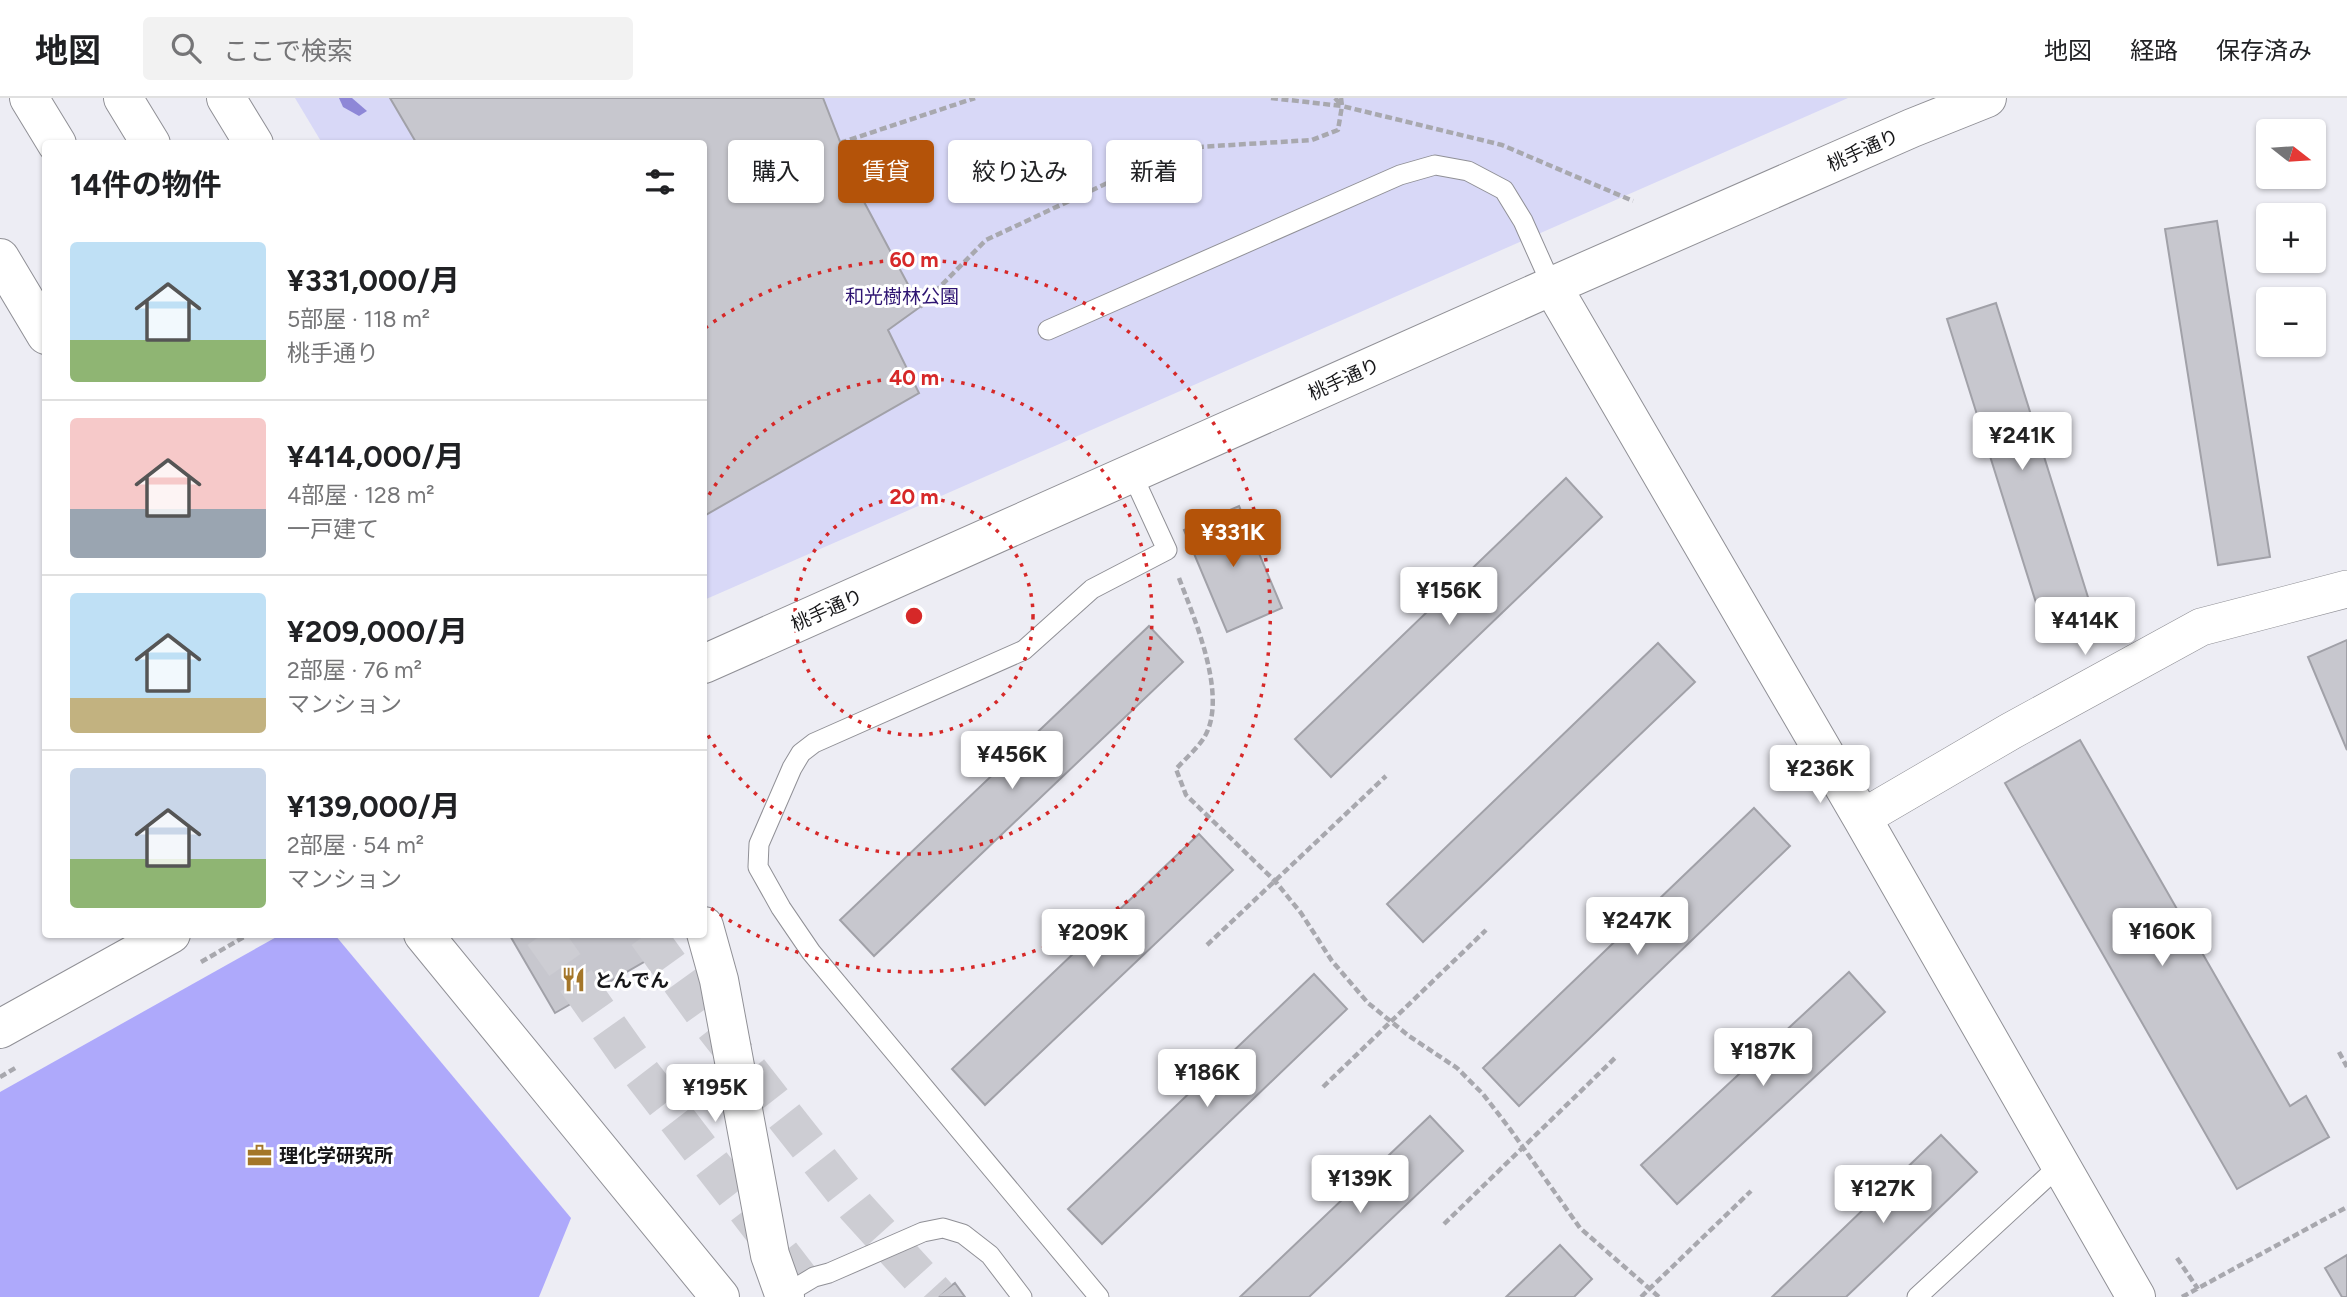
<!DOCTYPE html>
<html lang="ja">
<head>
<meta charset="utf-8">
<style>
  :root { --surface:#fff; --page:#f2f2f2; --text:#202124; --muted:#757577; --line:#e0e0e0; --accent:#b45309 }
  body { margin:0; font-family:Figtree,"Noto Sans JP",sans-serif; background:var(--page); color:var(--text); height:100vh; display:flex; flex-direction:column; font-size:26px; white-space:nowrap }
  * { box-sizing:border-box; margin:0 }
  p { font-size:23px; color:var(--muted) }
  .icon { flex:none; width:38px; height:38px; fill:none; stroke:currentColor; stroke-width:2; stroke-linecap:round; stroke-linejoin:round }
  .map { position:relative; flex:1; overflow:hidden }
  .drawer { position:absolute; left:42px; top:42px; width:665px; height:798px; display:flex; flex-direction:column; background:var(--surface); border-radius:7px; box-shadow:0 2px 5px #0004 }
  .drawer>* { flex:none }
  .top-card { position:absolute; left:728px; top:42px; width:665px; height:63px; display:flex; gap:14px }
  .needle { width:46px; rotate:107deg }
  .buttons { position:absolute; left:2256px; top:21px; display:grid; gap:14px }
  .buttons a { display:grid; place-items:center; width:70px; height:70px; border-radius:7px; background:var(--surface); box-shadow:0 2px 5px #0004; font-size:35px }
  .price { position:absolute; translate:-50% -60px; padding:0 16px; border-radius:7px; background:#fff; color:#222; font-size:23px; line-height:46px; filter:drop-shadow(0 2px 4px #0008) }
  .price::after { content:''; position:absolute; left:50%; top:42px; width:21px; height:16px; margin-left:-10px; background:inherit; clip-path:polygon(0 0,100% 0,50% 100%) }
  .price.active { background:var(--accent); color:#fff }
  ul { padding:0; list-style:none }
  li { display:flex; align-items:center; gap:21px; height:175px; padding:0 28px }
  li+li { border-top:2px solid var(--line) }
  li span { display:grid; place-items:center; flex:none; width:196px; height:140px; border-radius:7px; color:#555 }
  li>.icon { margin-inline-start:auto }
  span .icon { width:84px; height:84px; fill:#fffc; stroke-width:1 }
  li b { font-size:30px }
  h2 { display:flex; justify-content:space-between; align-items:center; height:84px; padding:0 28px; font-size:30px }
  .chip { padding:0 24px; border-radius:7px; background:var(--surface); box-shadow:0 2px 5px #0004; font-size:24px; line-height:63px }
  .chip.active { background:var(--accent); color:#fff }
  header { display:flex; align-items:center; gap:42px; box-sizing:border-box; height:98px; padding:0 35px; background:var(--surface); border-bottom:2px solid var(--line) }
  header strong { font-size:33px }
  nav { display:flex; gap:38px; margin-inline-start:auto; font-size:24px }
  .search { width:490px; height:63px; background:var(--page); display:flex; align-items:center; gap:18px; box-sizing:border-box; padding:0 24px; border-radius:7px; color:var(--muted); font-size:26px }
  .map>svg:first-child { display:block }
</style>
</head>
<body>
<header>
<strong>地図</strong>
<div class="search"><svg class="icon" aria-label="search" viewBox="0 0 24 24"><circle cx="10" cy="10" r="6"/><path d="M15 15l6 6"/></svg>ここで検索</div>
<nav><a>地図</a><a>経路</a><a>保存済み</a></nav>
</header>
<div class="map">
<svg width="2347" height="1199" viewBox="0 0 2347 1199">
  <rect width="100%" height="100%" fill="#ededf4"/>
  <path fill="#d8d8f7" d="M295,0h1553l-1144,502v-456l-382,-1z"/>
  <path fill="#aea9fb" d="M280,837h55l236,283 -32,79h-539v-205z"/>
  <path fill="#8e87d7" d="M339,0h13l15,13 -8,5 -16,-9z"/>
  <path fill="#c7c7ce" stroke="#a1a1a8" stroke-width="2" d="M390,0h433l39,100 58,109 -32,23 31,63 -215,123v-372h-287z
    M2217,123l53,336 -52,8 -53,-336z
    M1996,205l101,323 -49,15 -101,-322z
    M1566,380l36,39 -271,260 -36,-38z
    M1239,408l43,102 -55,24 -43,-102z
    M1149,528l34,36 -309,294 -34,-36z
    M2347,542v110l-39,-93z
    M1658,545l37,39 -272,260 -36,-38z
    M2080,642l210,366 16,-10 23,41 -92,52 -232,-406z
    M1754,710l36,38 -271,260 -36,-38z
    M1199,736l34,36 -248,235 -33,-36z
    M509,836h154l7,13 -115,66z
    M1849,874l36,40 -208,192 -36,-39z
    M1314,876l33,35 -245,235 -34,-35z
    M1430,1018l33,35 -154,146h-69z
    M1941,1037l36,37 -131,125h-74z
    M1560,1147l32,34 -18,18h-68z
    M2347,1157v42h-5l-17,-29z
    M955,1185l10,14h-29z"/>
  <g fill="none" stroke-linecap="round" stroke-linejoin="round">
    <path stroke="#cdcdd3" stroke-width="38" stroke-dasharray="38 19" stroke-linecap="butt" d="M543,836l93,132 178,231
      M647,836l58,81 151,192 82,90"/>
    <defs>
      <path id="service" d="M1048,232l352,-155 35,-10 33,6 36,19 19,31 29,65
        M784,1197l30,-18 15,-4 94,-41 20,-4 20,6 27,21 32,42
        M1099,1199l-288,-345 -30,-44 -23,-41 1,-23 33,-76 9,-15 13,-10 210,-93 68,-61 75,-39 -35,-76
        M1917,1199l143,-132"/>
      <path id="minor" d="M1862,720l149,-87 190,-104 146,-38"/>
      <path id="tertiary" d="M226,0l28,46
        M0,160l46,77
        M1552,188l310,532 274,479
        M704,566l848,-378 360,-158 75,-30
        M704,828l15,54 51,275 15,42
        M423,836l297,363
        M0,931l171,-95"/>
      <path id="motorway" d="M29,0l28,46
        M123,0l28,46"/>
    </defs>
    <use href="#service" stroke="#909096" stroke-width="21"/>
    <use href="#minor" stroke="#909096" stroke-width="38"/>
    <use href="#tertiary" stroke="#909096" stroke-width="40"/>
    <use href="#motorway" stroke="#909096" stroke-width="40"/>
    <path stroke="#a8a8ae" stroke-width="4.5" stroke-dasharray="7 3.5" stroke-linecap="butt" d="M1271,0l71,8
      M1335,0l6,7
      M1341,0l1,8 160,39 131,56
      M840,45l135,-45
      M920,209l66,-67 196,-92 130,-8 26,-10 4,-24
      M1179,480c15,40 49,117 26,158 -7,12 -20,23 -29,33l10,26 89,86 26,32 31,48 36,42 41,33 48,32 26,26 27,35 70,99 79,69
      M1207,847l179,-169
      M201,864l48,-28
      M2339,954l8,15
      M0,979l17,-10
      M1323,989l163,-157
      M1444,1126l172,-167
      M2177,1160l21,31
      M1641,1199l110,-106
      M2182,1199l165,-90"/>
    <use href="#service" stroke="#fff" stroke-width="19"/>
    <use href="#minor" stroke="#fff" stroke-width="37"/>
    <use href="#tertiary" stroke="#fff" stroke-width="38"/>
    <use href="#motorway" stroke="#fff" stroke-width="38"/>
  </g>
  <g fill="none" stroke="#d62828" stroke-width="3.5" stroke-dasharray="3.5 7">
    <circle cx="914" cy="518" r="119"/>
    <path d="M704 406A238 238 0 1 1 704 630"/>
    <path d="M705 230A356 356 0 1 1 705 806"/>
  </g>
  <defs>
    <symbol id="restaurant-bare" viewBox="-9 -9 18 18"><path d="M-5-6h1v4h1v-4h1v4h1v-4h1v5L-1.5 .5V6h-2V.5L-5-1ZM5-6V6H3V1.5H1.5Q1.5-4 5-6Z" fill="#a47629" stroke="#fff" stroke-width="2.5" paint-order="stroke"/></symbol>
    <symbol id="office-bare" viewBox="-9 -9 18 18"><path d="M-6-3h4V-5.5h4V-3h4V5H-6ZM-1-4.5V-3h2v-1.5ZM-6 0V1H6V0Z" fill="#a47629" stroke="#fff" stroke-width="2.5" paint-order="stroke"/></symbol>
  </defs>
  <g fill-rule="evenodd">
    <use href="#restaurant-bare" x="556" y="864" width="35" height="35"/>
    <use href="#office-bare" x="242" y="1040" width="35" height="35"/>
  </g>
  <g text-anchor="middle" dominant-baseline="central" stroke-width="6" stroke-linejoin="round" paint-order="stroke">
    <g font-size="19" fill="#171719" stroke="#fff">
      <text transform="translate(1863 52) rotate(-24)">桃手通り</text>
      <text transform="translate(1344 281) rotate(-24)">桃手通り</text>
      <text transform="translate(827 512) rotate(-24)">桃手通り</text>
    </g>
    <g font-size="19" fill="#2e1472" stroke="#fff">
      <text x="902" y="198">和光樹林公園</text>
    </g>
    <g font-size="19" font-weight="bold" fill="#171719" stroke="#fff" text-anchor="start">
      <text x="594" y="882">とんでん</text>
      <text x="279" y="1057">理化学研究所</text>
    </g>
  </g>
  <circle cx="914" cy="518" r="10" fill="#d62828" stroke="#fff" stroke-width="3.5"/>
  <g font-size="21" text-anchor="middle" font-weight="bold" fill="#d62828" stroke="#fff" stroke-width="6" stroke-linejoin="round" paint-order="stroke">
    <text x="914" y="169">60 m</text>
    <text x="914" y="287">40 m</text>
    <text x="914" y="406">20 m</text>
  </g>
</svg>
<div class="buttons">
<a><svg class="needle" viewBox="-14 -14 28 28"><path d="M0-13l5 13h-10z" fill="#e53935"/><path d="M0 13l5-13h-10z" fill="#757577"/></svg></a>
<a>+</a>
<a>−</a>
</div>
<b class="price" style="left:2022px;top:374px">¥241K</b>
<b class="price active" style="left:1233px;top:471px">¥331K</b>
<b class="price" style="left:1449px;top:529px">¥156K</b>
<b class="price" style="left:2085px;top:559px">¥414K</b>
<b class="price" style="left:1012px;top:693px">¥456K</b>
<b class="price" style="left:1820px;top:707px">¥236K</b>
<b class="price" style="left:1637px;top:859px">¥247K</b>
<b class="price" style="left:2162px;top:870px">¥160K</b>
<b class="price" style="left:1093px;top:871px">¥209K</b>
<b class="price" style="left:1763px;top:990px">¥187K</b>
<b class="price" style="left:1207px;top:1011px">¥186K</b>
<b class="price" style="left:715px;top:1026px">¥195K</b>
<b class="price" style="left:1360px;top:1117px">¥139K</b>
<b class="price" style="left:1883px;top:1127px">¥127K</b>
<div class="top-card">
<a class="chip">購入</a>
<a class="chip active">賃貸</a>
<a class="chip">絞り込み</a>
<a class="chip">新着</a>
</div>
<section class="drawer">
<h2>14件の物件<svg class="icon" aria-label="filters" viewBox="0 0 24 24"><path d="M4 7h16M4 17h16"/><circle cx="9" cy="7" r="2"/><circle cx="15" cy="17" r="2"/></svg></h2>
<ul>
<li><span style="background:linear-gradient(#bfe0f5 70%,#8fb573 0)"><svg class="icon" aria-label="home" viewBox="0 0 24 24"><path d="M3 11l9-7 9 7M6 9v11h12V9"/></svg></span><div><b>¥331,000/月</b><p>5部屋 · 118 m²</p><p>桃手通り</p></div></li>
<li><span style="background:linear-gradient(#f6c9c9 65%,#9aa5b1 0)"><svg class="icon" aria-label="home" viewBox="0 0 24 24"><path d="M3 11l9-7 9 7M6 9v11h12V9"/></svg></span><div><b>¥414,000/月</b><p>4部屋 · 128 m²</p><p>一戸建て</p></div></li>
<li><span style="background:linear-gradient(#bfe0f5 75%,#c2b280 0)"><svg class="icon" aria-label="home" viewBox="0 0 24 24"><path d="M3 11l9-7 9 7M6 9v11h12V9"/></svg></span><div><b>¥209,000/月</b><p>2部屋 · 76 m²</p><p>マンション</p></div></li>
<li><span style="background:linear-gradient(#c9d6e8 65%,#8fb573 0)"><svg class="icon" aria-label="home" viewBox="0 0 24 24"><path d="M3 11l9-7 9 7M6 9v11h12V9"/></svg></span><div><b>¥139,000/月</b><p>2部屋 · 54 m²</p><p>マンション</p></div></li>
</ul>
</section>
</div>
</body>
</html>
